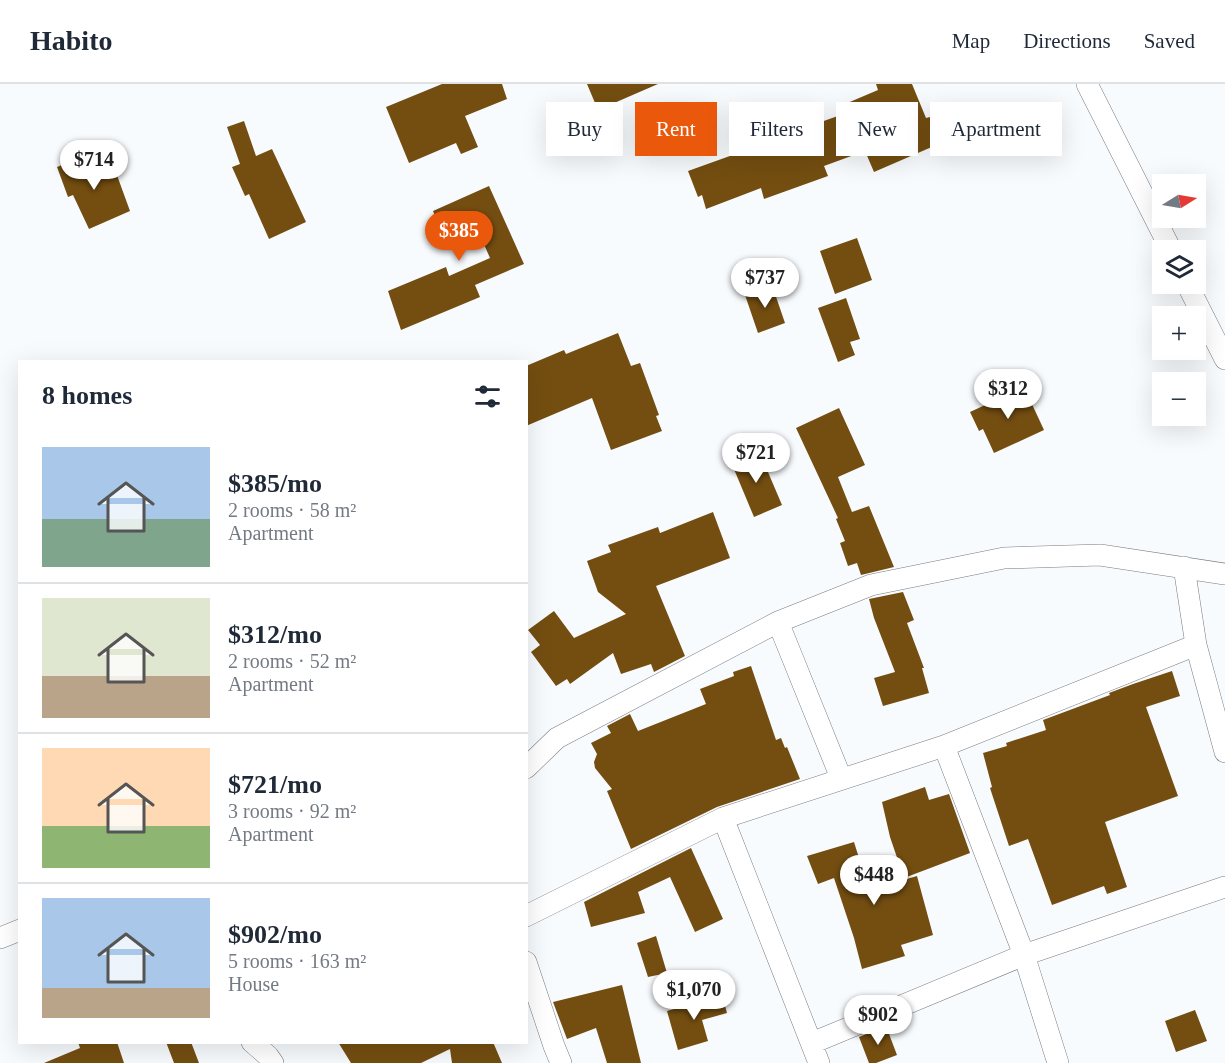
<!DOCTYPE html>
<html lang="en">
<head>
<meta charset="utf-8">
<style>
  :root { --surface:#fff; --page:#f6f6f7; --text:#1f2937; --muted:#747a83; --line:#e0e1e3; --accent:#ea580c }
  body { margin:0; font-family:Georgia,serif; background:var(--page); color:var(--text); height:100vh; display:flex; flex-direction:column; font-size:22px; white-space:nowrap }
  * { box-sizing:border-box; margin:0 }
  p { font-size:20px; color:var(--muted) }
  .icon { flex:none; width:33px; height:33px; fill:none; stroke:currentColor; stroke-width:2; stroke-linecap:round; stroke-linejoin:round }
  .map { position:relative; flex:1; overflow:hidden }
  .panel { position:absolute; left:18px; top:276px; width:510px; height:684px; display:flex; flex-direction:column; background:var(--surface); border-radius:0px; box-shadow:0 6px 24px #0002 }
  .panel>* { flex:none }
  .guide { position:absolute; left:546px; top:18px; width:570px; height:54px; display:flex; gap:12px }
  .needle { width:39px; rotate:79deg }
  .tools { position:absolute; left:1152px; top:90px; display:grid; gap:12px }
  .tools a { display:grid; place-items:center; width:54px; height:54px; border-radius:0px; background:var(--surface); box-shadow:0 6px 24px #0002; font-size:30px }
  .price { position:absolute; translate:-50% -51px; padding:0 14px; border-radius:21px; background:#fff; color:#222; font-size:20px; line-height:39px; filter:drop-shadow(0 2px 3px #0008) }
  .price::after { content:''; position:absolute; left:50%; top:36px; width:18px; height:14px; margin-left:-9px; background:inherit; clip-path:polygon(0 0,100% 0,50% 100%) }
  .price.current { background:var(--accent); color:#fff }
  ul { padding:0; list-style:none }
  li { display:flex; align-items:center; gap:18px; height:150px; padding:0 24px }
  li+li { border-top:2px solid var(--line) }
  li span { display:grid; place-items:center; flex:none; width:168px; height:120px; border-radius:0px; color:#555 }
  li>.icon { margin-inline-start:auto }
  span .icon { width:72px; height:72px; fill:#fffc; stroke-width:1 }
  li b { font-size:26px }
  h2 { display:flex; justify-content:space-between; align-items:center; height:72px; padding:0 24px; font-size:26px }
  .chip { padding:0 21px; border-radius:0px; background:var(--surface); box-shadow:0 6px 24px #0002; font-size:21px; line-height:54px }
  .chip.current { background:var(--accent); color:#fff }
  header { display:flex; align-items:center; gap:36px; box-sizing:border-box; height:84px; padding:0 30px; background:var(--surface); border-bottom:2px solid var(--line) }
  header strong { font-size:28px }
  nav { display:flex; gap:33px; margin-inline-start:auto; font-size:21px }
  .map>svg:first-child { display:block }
</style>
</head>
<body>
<header>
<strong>Habito</strong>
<nav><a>Map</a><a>Directions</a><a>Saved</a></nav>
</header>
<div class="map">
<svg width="1225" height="979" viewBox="0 0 1225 979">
  <rect width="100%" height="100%" fill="#f8fbfe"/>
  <path fill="#744e11" d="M442,0h60l5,15 -42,17 13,31 -17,7 -5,-11 -47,20 -23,-56z
    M587,0h71l-60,26z
    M876,0h36l14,34 4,-1 11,26 -67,29 -9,-21 -41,15 4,10 -64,23 -3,-11 -55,21 -4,-14 -4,2 -10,-26 53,-19 -2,-6 18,-6 2,4 90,-32 -4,-8 33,-14z
    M244,37l12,35 16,-7 34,73 -37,17 -20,-45 -4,2 -13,-29 8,-3 -13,-37z
    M87,71l8,20 19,-8 16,44 -41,18 -16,-34 -5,2 -11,-30z
    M489,102l35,78 -49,21 5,12 -79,33 -13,-39 58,-24 3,9 41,-18 -15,-34 -31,13 -11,-26z
    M857,154l15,42 -37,14 -15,-43z
    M772,201l13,38 -27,10 -13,-38z
    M846,214l14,41 -10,3 5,13 -17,7 -20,-54z
    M618,249l13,33 9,-3 19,52 -3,1 6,15 -51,19 -19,-52 -66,28v-60l38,-16 2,4z
    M1024,303l20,43 -50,23 -11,-24 -4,2 -9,-19z
    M839,324l26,57 -27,12 14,35 17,-6 25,61 -33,8 -4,-12 -9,3 -8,-23 5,-2 -9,-22 2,-1 -42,-90z
    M759,367l23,54 -28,12 -23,-55z
    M713,428l17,46 -74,28 29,70 -31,16 -3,-8 -30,10 -8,-21 -43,31 -3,-5 -11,7 -25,-34 9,-7 -12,-15 26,-19 20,27 52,-24 -28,-22 -11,-31 24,-9 -3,-7 50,-18 2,6z
    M903,508l11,28 -7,3 17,45h-2l7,25 -46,13 -9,-28 21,-6 -21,-54 -5,-19z
    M751,582l25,74 5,-2 4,10 2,-1 13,32 -83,28 -86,42 -24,-58 5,-2 -17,-21 -1,-6 3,-8 -6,-11 20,-10 -4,-7 23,-12 8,17 68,-27 -6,-15 34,-13 -1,-4z
    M1172,587l8,25 -34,11 32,89 -73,26 22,65 -20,7 -3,-8 -52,19 -24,-66 -19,7 -19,-58 2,-1 -9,-34 24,-7 -1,-3 40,-13 -3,-10 67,-25 -1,-2 24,-9z
    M925,703l4,13 20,-6 21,59 -66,25 -14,-41 -8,-35z
    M854,758l15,48 48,-14 16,59 -32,10 4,11 -43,13 -8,-31 -20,-60 -16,6 -11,-28z
    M691,764l32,71 -28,13 -25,-55 -32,15 7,21 -54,14 -7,-25z
    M656,852l11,37 -19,4 -11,-34z
    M622,901l19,78h-34l-11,-35 -29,11 -14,-37z
    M722,911l5,18 -25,7 6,21 -30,9 -11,-39z
    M1195,926l12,31 -31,11 -11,-31z
    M886,942l11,29 -21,8h-7l-10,-26z
    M78,958h39l7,21h-80l36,-15z
    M166,958h25l8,21h-25z
    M338,958h155l9,21h-50l-2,-14 -29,14h-70z"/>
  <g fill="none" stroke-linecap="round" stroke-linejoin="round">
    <defs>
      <path id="street" d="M1087,0l84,166
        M1187,200l38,75
        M1184,483l12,78 29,107
        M778,538l63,156
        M526,684l31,-30 221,-116 93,-37 133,-27 96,-3 125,19
        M723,734l96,245
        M526,832l197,-98 221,-72 252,-101
        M0,854l20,-8
        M526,878l28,84 7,17
        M252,958l16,14 5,7
        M812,959l212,-88 -80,-209
        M1058,979l-34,-108 201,-68"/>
    </defs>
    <use href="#street" stroke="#7a7c80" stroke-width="22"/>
    <use href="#street" stroke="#fff" stroke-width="21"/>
  </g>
</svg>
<div class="tools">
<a><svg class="needle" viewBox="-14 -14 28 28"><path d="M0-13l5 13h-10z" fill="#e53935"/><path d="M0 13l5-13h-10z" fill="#747a83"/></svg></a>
<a><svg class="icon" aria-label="layers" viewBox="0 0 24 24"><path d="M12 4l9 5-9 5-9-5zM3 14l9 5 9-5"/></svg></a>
<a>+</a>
<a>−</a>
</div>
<b class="price" style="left:94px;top:107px">$714</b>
<b class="price current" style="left:459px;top:178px">$385</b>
<b class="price" style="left:765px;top:225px">$737</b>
<b class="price" style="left:1008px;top:336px">$312</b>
<b class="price" style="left:756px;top:400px">$721</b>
<b class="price" style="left:874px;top:822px">$448</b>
<b class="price" style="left:694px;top:937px">$1,070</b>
<b class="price" style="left:878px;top:962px">$902</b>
<div class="guide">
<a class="chip">Buy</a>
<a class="chip current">Rent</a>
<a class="chip">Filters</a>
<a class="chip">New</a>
<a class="chip">Apartment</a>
</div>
<section class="panel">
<h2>8 homes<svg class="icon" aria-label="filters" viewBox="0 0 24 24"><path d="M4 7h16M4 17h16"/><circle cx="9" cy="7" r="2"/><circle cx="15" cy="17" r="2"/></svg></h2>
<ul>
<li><span style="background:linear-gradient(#a9c7e8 60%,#7fa58c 0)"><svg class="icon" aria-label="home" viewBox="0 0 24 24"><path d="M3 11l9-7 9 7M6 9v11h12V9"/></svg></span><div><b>$385/mo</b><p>2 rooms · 58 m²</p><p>Apartment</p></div></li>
<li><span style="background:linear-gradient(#dfe7d0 65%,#b9a48a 0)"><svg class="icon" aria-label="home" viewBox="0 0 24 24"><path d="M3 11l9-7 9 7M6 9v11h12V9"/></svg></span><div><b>$312/mo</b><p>2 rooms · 52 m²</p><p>Apartment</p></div></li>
<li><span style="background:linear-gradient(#ffd9b3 65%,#8fb573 0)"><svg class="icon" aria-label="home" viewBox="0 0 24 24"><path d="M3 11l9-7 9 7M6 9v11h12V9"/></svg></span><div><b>$721/mo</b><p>3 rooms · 92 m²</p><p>Apartment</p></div></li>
<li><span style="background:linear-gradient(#a9c7e8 75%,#b9a48a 0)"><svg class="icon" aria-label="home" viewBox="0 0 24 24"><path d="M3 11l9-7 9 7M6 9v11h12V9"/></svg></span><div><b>$902/mo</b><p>5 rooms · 163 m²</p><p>House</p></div></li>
</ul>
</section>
</div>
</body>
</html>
